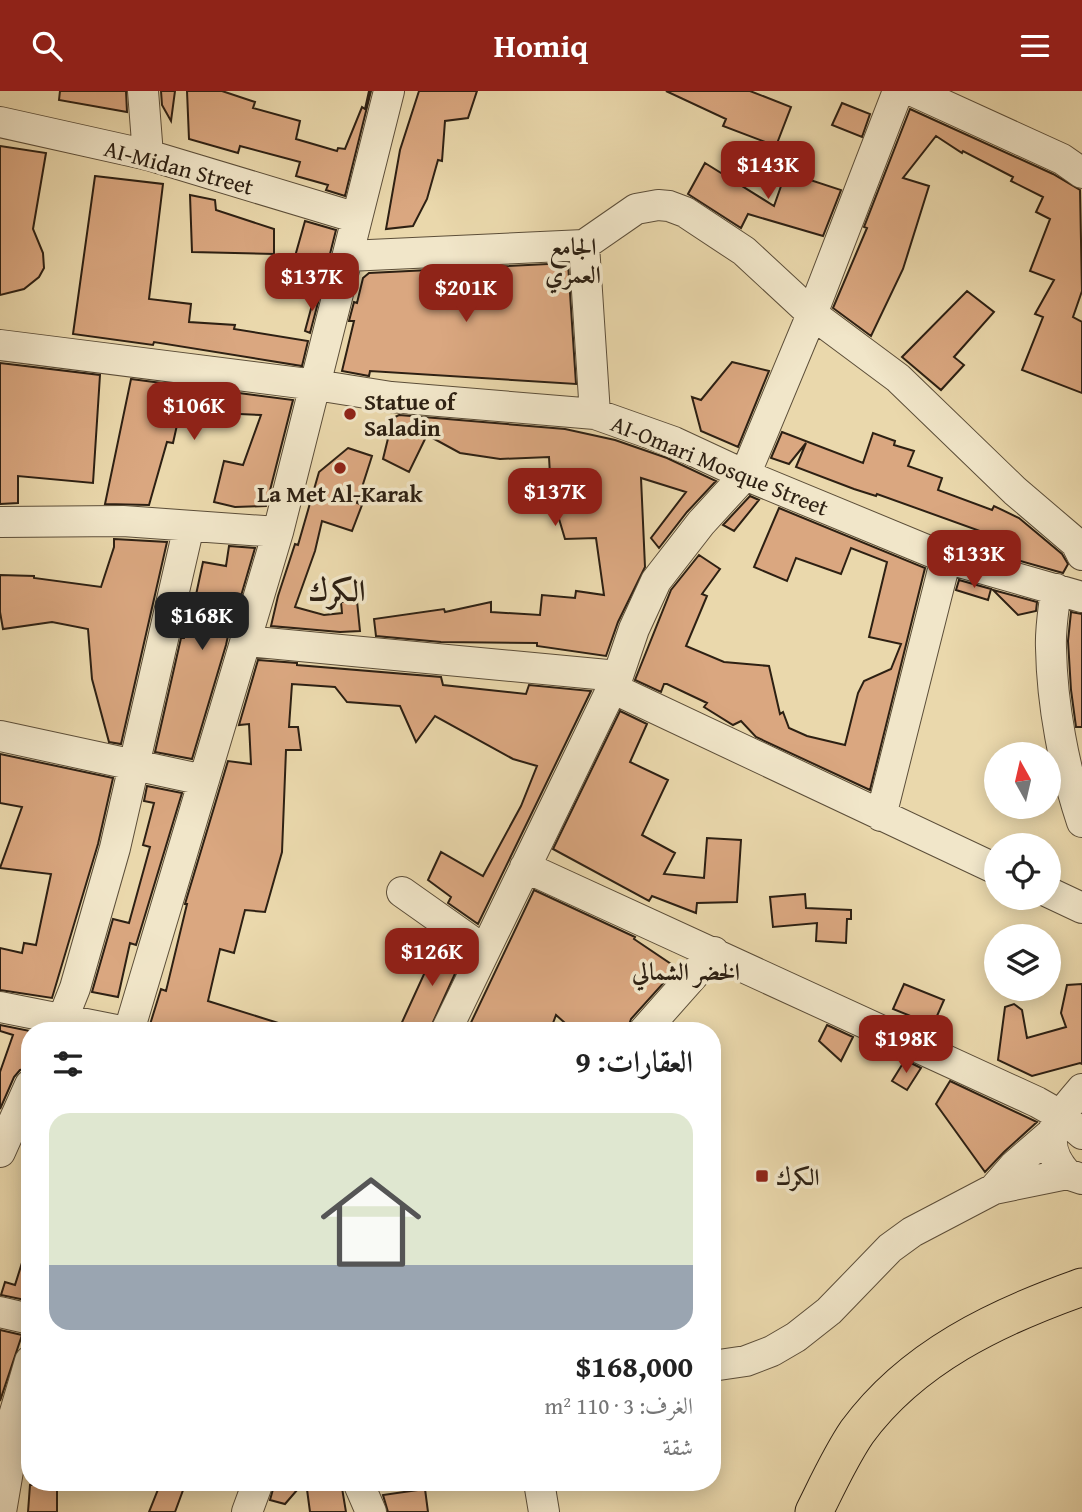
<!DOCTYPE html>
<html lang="ar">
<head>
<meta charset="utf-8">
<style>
  :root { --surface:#fff; --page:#f6f6f6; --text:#222; --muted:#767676; --line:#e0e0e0; --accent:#8f2418 }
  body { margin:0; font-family:"Gentium Book Plus",Amiri,serif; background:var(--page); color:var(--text); direction:rtl; height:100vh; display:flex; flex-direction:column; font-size:26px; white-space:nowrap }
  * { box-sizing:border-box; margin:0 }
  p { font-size:23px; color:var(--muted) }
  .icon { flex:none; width:38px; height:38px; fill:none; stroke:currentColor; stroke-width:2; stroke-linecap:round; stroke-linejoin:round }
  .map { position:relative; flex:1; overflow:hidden; direction:ltr }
  .side { position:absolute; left:21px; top:931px; width:700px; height:469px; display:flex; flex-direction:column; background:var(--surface); border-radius:28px; box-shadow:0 4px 18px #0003; direction:rtl }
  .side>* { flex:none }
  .needle { width:46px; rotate:352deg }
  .buttons { position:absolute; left:984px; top:651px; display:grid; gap:14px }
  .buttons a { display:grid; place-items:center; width:77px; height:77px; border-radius:50%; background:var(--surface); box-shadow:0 4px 18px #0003; font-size:35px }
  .price { position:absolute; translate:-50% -60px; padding:0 16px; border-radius:14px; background:var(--accent); color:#fff; font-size:23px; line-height:46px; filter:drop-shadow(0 2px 4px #0008) }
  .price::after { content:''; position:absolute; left:50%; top:42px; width:21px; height:16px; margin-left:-10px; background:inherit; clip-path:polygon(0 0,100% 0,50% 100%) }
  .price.current { background:#222; color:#fff }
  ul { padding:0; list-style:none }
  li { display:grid; align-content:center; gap:14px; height:371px; padding:0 28px }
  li+li { border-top:2px solid var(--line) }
  li span { display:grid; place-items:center; height:217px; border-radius:21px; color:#555 }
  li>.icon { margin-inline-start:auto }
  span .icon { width:126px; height:126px; fill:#fffc; stroke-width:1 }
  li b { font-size:30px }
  h2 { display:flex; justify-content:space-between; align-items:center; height:84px; padding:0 28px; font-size:30px }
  header { display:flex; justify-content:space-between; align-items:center; height:91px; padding:0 28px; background:var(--accent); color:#fff; font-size:32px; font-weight:700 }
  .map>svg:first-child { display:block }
</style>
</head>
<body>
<header><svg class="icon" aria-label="menu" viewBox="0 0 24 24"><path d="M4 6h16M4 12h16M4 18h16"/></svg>Homiq<svg class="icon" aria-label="search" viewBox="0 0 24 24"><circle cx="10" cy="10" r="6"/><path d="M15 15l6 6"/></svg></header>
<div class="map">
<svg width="1082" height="1421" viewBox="0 0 1082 1421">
  <rect width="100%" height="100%" fill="#ead8ac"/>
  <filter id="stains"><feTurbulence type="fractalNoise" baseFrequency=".00286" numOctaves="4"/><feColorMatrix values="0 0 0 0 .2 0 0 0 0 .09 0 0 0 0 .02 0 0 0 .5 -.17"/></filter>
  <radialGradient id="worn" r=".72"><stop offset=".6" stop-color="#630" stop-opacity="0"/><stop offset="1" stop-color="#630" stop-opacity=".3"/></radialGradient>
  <path fill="#daa780" stroke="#2d2013" stroke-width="2" d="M60,0h66l1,21 -68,-12z
    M161,0h14l-4,30 -9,-16z
    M187,0h35l33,11 -2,6 47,13 -4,18 41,12 1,-3 7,1 17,-42 3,2 4,-18h2l-26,105 -19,-6 2,-5 -32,-9 4,-14 -60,-16 -2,7 -49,-14z
    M419,0h58l-9,27 -23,3 -3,40 -4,-1 -11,39 -14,27 -27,3 14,-79z
    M666,0h84l41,16 -15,39 -53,-20 3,-7z
    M842,12l28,11 -8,23 -30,-12z
    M910,18l143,65 27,16 2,101 -9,26 9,5v71l-60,-23 21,-53 -8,-3 19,-34 -24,-9 20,-52 -14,-7 7,-15 -32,-16 2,-4 -50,-26 -1,2 -26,-17 -33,42 26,8 -26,83 -32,67 -38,-28 34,-80 -3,-1z
    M0,55l46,7 -13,76 10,24 1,15 -5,9 -15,12 -24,6z
    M705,72l69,43 12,-34 55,18 -18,46 -75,-22 -7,14 -53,-34z
    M95,85l68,8 -14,115 42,5 -2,18 46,3 -1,4 74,12 -6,25 -148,-24 -1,3 -80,-11z
    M190,104l25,5 1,10 58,19v25l-82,-2z
    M305,130l31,9 -15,60 -18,-3 4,-23 -13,-4z
    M568,172l8,121 -206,-13 -1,5 -27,-5 12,-50h-5l5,-19 3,1 6,-25 6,-5z
    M967,200l27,21 -40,45 10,8 -23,25 -39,-33z
    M315,203l5,1 -10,38 -5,-2z
    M732,271l37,9 -31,76 -37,-16 -9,-34 9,3z
    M0,272l100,12 -7,108 -75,-7v27l-18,1z
    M131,288l162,21 -27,106 -31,1 -21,-5 10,-41 19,4 18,-50 -44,-2 -36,-6 -8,36 -6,-1 -18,63 -44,-1z
    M399,324l166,14 50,11 52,18 49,23 -29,31 -28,36 -8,-10 35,-46 -45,-14 4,89 -27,55 -12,34 -69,-10v-3l-96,-1 -65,-6 -2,-17 70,-10 1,3 46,-10v10l49,3 2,-20 33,3 1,-7 28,4 -8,-57 -31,1 -14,-47 -2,-35 -49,2 -40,-6 -33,-18 -18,37 -26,-13 10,-41z
    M782,341l81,31 10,-30 22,8 -1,4 20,6 -6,15 34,12 -4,12 54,20 2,-4 25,12 43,36 6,10 -5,9 -92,-26 9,-16 -103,-37 -1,2 -22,-7 -58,-22 10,-24 -17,21 -18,-6z
    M348,357l24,8 -15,47 5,2 -10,26 -30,-10 -7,30 -20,56 29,8 18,-2 -1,-11 16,-1 3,30 -20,1 -69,-6 7,-30 17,-52 3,1 21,-73z
    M750,405l9,4 -25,31 -11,-6z
    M779,417l146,60 -55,222 -114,-53 -15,-16 -8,4 -29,-18 3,-4 -40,-19h-3l-3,8 -26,-12 36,-90 28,-35 21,14 -18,25 5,2 -21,50 38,16 45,4 11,48 3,-2 6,16 18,8 38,9 13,-52 6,-12 27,-12 10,-25 -32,-7 18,-75 -36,-14 -10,26 -45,-16 -9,23 -33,-14z
    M114,448l53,3 -46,202 -12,-2 -17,-63 -4,-50 -36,-7 -49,7 -3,-17v-37l34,1v2l67,9 13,-40z
    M229,455l26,2 -19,65h-3l-7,32 -34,114 -37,-7 26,-114h3l3,-16 3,1 13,-61 23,4z
    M959,489l32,9 -3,11 -32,-10z
    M993,499l44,12 -1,9 -18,4z
    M1071,521l11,2v113h-6l-5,-37 -3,-49z
    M258,569l39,3v2l144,12 2,8 83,9 3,-9 62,6 -113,233 -30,-21 3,-6 -23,-17 13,-28 42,24 38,-70 16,-40 -24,-7 -78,-43 -19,26 -16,-36 -53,-4 -12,-15 -43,-3 -3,43h9l3,23h-15l-4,102 -17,60 -20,-2 -11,43 -14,-4 -12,52 80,25v5h-140l13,-42 5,2 21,-87h-2l43,-143 23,3 -2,-40 -10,1z
    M620,620l27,13 -17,38 38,18 -26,55 33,18 -11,21 40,4 3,-40 34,2 -4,62 -40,1 -1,10 -44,-17 -3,5 -96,-52z
    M0,663l113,24 -15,66 -46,154 -52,-8v-42l22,5 2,-10 12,2 15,-71 -51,-6 22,-61 -22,-4z
    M147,695l35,7 -46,152 -6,-2 -12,54 -26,-5 21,-73 16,4 21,-76 -7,-2 11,-42 -10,-2z
    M534,799l101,47 -1,2 43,29 -46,51 -4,12h-53l-18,-16 -6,16h-83z
    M805,803l1,14 45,2v9h-4l-1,24 -30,-2 1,-18 -44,4 -3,-30z
    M431,843l32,22 -34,75h-31l38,-83 -10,-4z
    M904,893l40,16 -11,25 -40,-16z
    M1082,893v80l-2,-1 -48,13 -34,-16 7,-53 9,-3 8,6 5,28 39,-11 -5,-14 6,-28z
    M0,934l30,6v37l-10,2 -6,7 -14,32v-37l13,-37 -13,-4z
    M827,934l26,12 -12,24 -22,-20z
    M905,969l16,8 -14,22 -15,-9z
    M950,990l87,41 -33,30 -19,20 -49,-68z
    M26,1159l4,1v50l-29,-6 4,-13 10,3z
    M0,1239l22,5 -22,66z
    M161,1391h25l-11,30h-26z
    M275,1391h29l-19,22 -15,-4z
    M306,1391h35l5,30h-36z
    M30,1394h27v27h-29z
    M425,1398l3,23h-40l-5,-17z"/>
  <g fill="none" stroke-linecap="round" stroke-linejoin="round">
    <defs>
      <path id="minor" d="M143,0l5,64
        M913,0l149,68 20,14
        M0,31l148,33 209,63
        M584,154l11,169
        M348,165l236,-11 52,-36 22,-4 11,1 16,6 59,39 68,63 86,64 117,113 61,52 6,12
        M0,254l316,40 75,12 204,17 79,28 71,33 201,83 136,39
        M0,431l123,-1 155,11
        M1056,498c-2,19 -6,39 -5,59 1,57 13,120 31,174
        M246,550l372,35
        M612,597l384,181
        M0,645l204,44
        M881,725l65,-258
        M525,776l512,235 23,13 22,19
        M402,801l82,58
        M1048,801l34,16
        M0,916l121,24
        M58,940l17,-43 40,-140 74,-322
        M129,940l149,-499 111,-441
        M446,940l172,-355 16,-47 22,-48 45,-58 44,-48 67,-161 86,-223
        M644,940l70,-79
        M0,1061l30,-67
        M1067,1083c-31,-34 -9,-57 15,-85
        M994,1098l21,-24 38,-33
        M0,1221l30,7
        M712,1275l34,-5 26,-10 24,-14 33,-26 61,-63 22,-16 82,-43 73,-15 15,5
        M358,1391l13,30
        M539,1391l5,30
        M1,1421l8,-47 -1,-29 22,-75
        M247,1421l11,-30"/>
      <path id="major" d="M814,1421c13,-26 26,-55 43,-80 55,-75 140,-115 225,-145"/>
    </defs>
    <use href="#minor" stroke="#5c4e39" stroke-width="32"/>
    <use href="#major" stroke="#2d2013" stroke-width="39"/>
    <use href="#minor" stroke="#f1e6c9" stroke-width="30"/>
    <use href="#major" stroke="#ead8ac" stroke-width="37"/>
  </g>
  <g fill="#8f2418" stroke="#f1e6c9" stroke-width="2.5">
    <circle cx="350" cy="323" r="7"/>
    <circle cx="340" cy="377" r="7"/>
    <rect x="755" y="1078" width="14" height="14" rx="3.5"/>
  </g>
  <g text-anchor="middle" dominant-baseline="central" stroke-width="7" stroke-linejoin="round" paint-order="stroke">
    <g font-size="23" fill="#2d2013" stroke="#f1e6c9">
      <text transform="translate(179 76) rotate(15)">AI-Midan Street</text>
      <text transform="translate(720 374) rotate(22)">AI-Omari Mosque Street</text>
    </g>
    <g font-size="23" font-weight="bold" fill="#2d2013" stroke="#f1e6c9" text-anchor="start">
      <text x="364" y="310">Statue of<tspan x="364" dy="26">Saladin</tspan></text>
      <text x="340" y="402" text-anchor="middle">La Met Al-Karak</text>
      <text x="776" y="1085">الكرك</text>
    </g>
    <g font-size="24" font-weight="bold" fill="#2d2013" stroke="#f1e6c9">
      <text x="573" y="155">الجامع<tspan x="573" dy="28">العمري</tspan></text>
      <text x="686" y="880">الخضر الشمالي</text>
    </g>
    <g font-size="30" font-weight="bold" fill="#2d2013" stroke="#f1e6c9">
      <text x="337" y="499">الكرك</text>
    </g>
  </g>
  <rect width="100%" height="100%" filter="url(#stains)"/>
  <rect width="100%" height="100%" fill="url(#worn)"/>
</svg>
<div class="buttons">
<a><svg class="needle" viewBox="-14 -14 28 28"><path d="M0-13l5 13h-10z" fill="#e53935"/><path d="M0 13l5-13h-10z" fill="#767676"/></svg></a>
<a><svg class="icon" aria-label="locate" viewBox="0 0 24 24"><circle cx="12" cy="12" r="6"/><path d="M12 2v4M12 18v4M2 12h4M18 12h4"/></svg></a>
<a><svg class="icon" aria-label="layers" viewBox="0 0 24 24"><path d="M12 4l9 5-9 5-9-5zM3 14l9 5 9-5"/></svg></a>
</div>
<b class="price" style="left:768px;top:110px">$143K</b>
<b class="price" style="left:312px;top:222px">$137K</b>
<b class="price" style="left:466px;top:233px">$201K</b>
<b class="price" style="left:194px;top:351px">$106K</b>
<b class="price" style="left:555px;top:437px">$137K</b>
<b class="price" style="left:974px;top:499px">$133K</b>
<b class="price current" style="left:202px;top:561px">$168K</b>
<b class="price" style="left:432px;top:897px">$126K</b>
<b class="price" style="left:906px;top:984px">$198K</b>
<section class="side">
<h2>العقارات: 9<svg class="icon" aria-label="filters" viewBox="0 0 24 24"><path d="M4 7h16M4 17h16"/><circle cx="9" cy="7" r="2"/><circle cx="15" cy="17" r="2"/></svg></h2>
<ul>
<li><span style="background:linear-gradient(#dfe7d0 70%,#9aa5b1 0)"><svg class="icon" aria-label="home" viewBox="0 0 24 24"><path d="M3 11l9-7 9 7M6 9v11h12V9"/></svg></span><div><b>$168,000</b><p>الغرف: 3 · 110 m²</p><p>شقة</p></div></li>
</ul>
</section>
</div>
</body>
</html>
